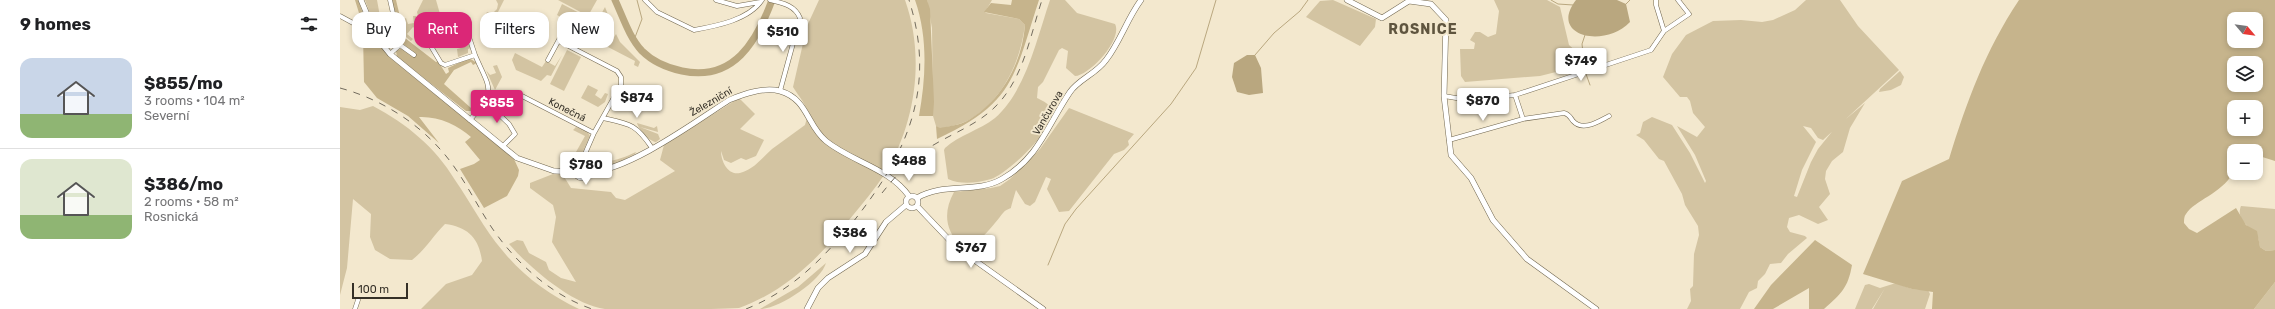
<!DOCTYPE html>
<html lang="en">
<head>
<meta charset="utf-8">
<style>
  :root { --surface:#fff; --page:#f6f6f6; --text:#202124; --muted:#757577; --line:#e0e0e0; --accent:#db2777 }
  body { margin:0; font-family:Rubik,sans-serif; background:var(--page); color:var(--text); height:100vh; display:flex; flex-direction:column; font-size:15px; white-space:nowrap }
  * { box-sizing:border-box; margin:0 }
  p { font-size:13px; color:var(--muted) }
  .icon { flex:none; width:22px; height:22px; fill:none; stroke:currentColor; stroke-width:2; stroke-linecap:round; stroke-linejoin:round }
  .map { position:relative; flex:1; overflow:hidden }
  .drawer { display:flex; flex-direction:column; background:var(--surface); width:340px }
  .drawer>* { flex:none }
  .banner { position:absolute; left:12px; top:12px; width:380px; height:36px; display:flex; gap:8px }
  .needle { width:26px; rotate:119deg }
  .fabs { position:absolute; left:1887px; top:12px; display:grid; gap:8px }
  .fabs a { display:grid; place-items:center; width:36px; height:36px; border-radius:8px; background:var(--surface); box-shadow:0 2px 6px #0003; font-size:20px }
  .scale { position:absolute; left:12px; bottom:10px; width:56px; box-sizing:border-box; padding-left:4px; border:2px solid #353027; border-top:0; font-size:11px; line-height:14px; white-space:nowrap; color:#353027; -webkit-text-stroke:3px #f3e8ce; paint-order:stroke }
  .price { position:absolute; translate:-50% -34px; padding:0 9px; border-radius:4px; background:#fff; color:#222; font-size:13px; line-height:26px; filter:drop-shadow(0 1px 2px #0008) }
  .price::after { content:''; position:absolute; left:50%; top:24px; width:12px; height:9px; margin-left:-6px; background:inherit; clip-path:polygon(0 0,100% 0,50% 100%) }
  .price.active { background:var(--accent); color:#fff }
  ul { padding:0; list-style:none }
  li { display:flex; align-items:center; gap:12px; height:100px; padding:0 20px }
  li+li { border-top:1px solid var(--line) }
  li span { display:grid; place-items:center; flex:none; width:112px; height:80px; border-radius:12px; color:#555 }
  li>.icon { margin-inline-start:auto }
  span .icon { width:48px; height:48px; fill:#fffc; stroke-width:1 }
  li b { font-size:17px }
  h2 { display:flex; justify-content:space-between; align-items:center; height:48px; padding:0 20px; font-size:17px }
  .tag { padding:0 14px; border-radius:12px; background:var(--surface); box-shadow:0 2px 6px #0003; font-size:14px; line-height:36px }
  .tag.active { background:var(--accent); color:#fff }
  main { display:flex; flex:1; min-height:0 }
  .map>svg:first-child { display:block }
</style>
</head>
<body>
<main>
<section class="drawer">
<h2>9 homes<svg class="icon" aria-label="filters" viewBox="0 0 24 24"><path d="M4 7h16M4 17h16"/><circle cx="9" cy="7" r="2"/><circle cx="15" cy="17" r="2"/></svg></h2>
<ul>
<li><span style="background:linear-gradient(#c9d6e8 70%,#8fb573 0)"><svg class="icon" aria-label="home" viewBox="0 0 24 24"><path d="M3 11l9-7 9 7M6 9v11h12V9"/></svg></span><div><b>$855/mo</b><p>3 rooms · 104 m²</p><p>Severní</p></div></li>
<li><span style="background:linear-gradient(#dfe7d0 70%,#8fb573 0)"><svg class="icon" aria-label="home" viewBox="0 0 24 24"><path d="M3 11l9-7 9 7M6 9v11h12V9"/></svg></span><div><b>$386/mo</b><p>2 rooms · 58 m²</p><p>Rosnická</p></div></li>
</ul>
</section>
<div class="map">
<svg width="1935" height="309" viewBox="0 0 1935 309">
  <rect width="100%" height="100%" fill="#f3e8ce"/>
  <path fill="#d3c4a2" d="M25,0h12l4,22 4,6 9,-1 3,14 -4,7h-5l-14,-24z
    M83,0h13l4,14 -4,24c-11,-7 -16,-13 -19,-26z
    M156,0h8l-11,22 9,23 -11,-6 -8,-20 4,-7 6,1 4,-4 1,-5z
    M218,0h39l-9,16z
    M479,0h86c20,56 11,121 -19,172 -11,17 -24,32 -37,48 -30,38 -63,71 -110,88 -14,1 -41,1 -57,1 -25,0 -52,0 -77,0 -32,-4 -75,-41 -96,-65l8,-4 6,1 6,12 17,9 3,8 12,8 15,4 -24,-40 4,-25 -3,-12 -23,-17v-5l23,-9 10,1 8,13 40,4 5,6 9,2 50,-29 -15,-11 4,-15 75,-47 16,16 -15,15 24,11 -8,16 -10,4 -5,-2 -10,5 -7,-3 -3,-9c0,11 8,27 22,21 12,-4 20,-15 29,-23 11,-8 22,-16 33,-24 6,-18 -3,-23 -12,-38l14,-61z
    M587,0h65l-7,12 1,1 33,6 6,6c-5,39 -23,76 -58,96 -8,4 -18,5 -27,8l-4,-3 -3,-10 -1,-88z
    M710,0h15l12,13 38,11c8,15 -25,51 -40,52l-9,-8 2,-17 -6,-3 -3,2 -16,32 -5,5 -1,11c4,2 11,5 13,9 12,17 -44,68 -59,72 -14,4 -30,6 -43,0l-4,-29 1,-2c14,-13 35,-18 50,-30 31,-27 42,-80 55,-118z
    M993,0l43,19 -1,8 -15,19 -54,-29 14,-16z
    M1154,0h53l13,7 9,38 7,6 3,13 -3,3 -36,9 -75,6 -4,-6 -1,-27h14l1,-6 -5,-3 5,-8h5l8,5 8,-3 3,-23z
    M1466,0h34l18,26 41,44 -76,70 -5,-2 -7,-10 -8,-2 13,16 -14,28 -8,26 3,1 14,-35 7,-13 17,-21 30,-25 -15,25 -7,24 -11,9 -6,10 -1,8 5,15 -11,13 9,13 -10,4 -19,-9 -10,3 -2,9 3,5 15,4 2,2 -19,16 -7,9 -11,1 -5,10 -7,7 -1,7 -8,4 -9,17h-53l4,-8 -1,-12 3,-3 1,-32 5,-19 -1,-9 -13,-21 -3,-11 -18,-33 -5,-2 -15,-19 -8,-5 4,-2 3,-11 9,-5 20,8 18,28 15,30 1,-2 -11,-26 -18,-29 20,11 8,-10 -12,-14 -3,-12 -3,-4h-7l-17,-20 9,-23 14,-19 27,-14 28,-1 21,2 11,-2 22,-10z
    M222,4l35,18 8,-15 9,23 -4,9 -17,-7 1,-3 -11,-5 -6,7 7,4 -1,3 -4,-2 -3,6 4,2 -2,4 -15,-9 9,-14 -5,-3 -11,17 10,-19 -9,-5z
    M103,13l25,14v1l-20,9 4,-10 -5,-3 -3,3 -5,2z
    M73,16h3l5,14 -2,2 -6,-5 -6,7 6,5 -2,2 -5,-4 -4,-17 4,-2 2,6 6,-1z
    M129,29l2,19 -3,1v4l-10,4 -1,-8 4,-1v-6h-5l-1,-7z
    M276,34l4,8 20,20 -2,5 -4,-2 1,-4 -27,-14z
    M227,50l14,7 -17,34 -14,-7z
    M175,53l27,14 4,-6 9,5 7,-11 -11,21 -4,-1 -6,6 -25,-11 -4,-10z
    M157,65l5,12 -7,13 -9,-20 4,5 6,-2 -3,-7z
    M1560,71l4,6 -3,8 -10,5 -12,2 1,-3z
    M248,85l10,5 -3,5 6,4 4,-6 3,1 -3,8 -7,5 -17,-9z
    M33,106c34,18 62,41 82,74 16,23 29,49 47,70 21,26 47,45 77,59h-158l25,-25 26,-9 10,-14c-3,-23 -14,-34 -37,-37 -12,12 -19,25 -33,36l-22,-1 -15,-9 -5,-13 1,-23 -18,-15 -6,69 -7,27v-188l20,3z
    M729,108l65,26 -6,7 1,4 -5,5 -10,4 -45,57 -10,1 -12,-23 4,-10 -5,-2 -11,25 -5,4 -5,-2 -9,-14c-1,3 -5,17 -5,18 -2,1 -6,2 -8,5 -9,11 -26,36 -42,33 -16,-16 -18,-34 -7,-54l37,-4 9,-2 10,-7 30,-30z
    M297,123l17,5 3,-2 1,6 -18,-5 18,7 2,5 -4,3c-8,-1 -18,-14 -19,-19z
    M236,127l11,4 3,5 -9,20 -5,-4 9,-16 -12,-6z
    M296,152l-1,2 -25,13 -17,2 -8,-9 1,-6h2c14,13 33,5 48,-2z
    M1901,206l34,3v41l-9,1 -6,-4c-1,-3 -1,-7 -2,-9 -6,-11 -23,-17 -17,-32z
    M486,263c-5,18 -47,46 -66,46l38,-22z
    M1935,282v27h-21z
    M1556,283l16,6 16,1 2,4 -5,15h-52l12,-21 -13,21h-17l10,-24 4,-1 11,4z"/>
  <path fill="#c6b48c" fill-rule="evenodd" d="M15,0h3l10,27 19,28 127,104 5,11 -1,6 -11,20 -23,12 -24,-39 14,-5 6,-4 -15,-18 6,-5c-13,-12 -33,-21 -52,-20l20,26 -31,-27 -31,-18 -13,-16 -1,-47 -8,-15 4,-7z
    M52,0h4l9,38 31,24 2,-1 8,13 3,-2 -1,-4 21,-10 8,5 -4,2 -2,-3 -17,8 -10,14 27,24 6,-7 -3,-3h3l3,6 -6,7h-8l-69,-54 -1,-6 6,-3 13,6 -14,-12z
    M575,0h12l3,9 4,93 -1,14h-14c7,-39 9,-79 -4,-116z
    M672,0h27c-25,76 -24,103 -102,139l-1,-13 4,2c9,-2 20,-3 27,-7 34,-20 55,-57 58,-96l-6,-6 -35,-7 7,-9 20,2z
    M1679,0h256v161l-19,-6v-4h-22c0,6 2,17 -1,22 -12,21 -38,27 -47,41 -2,2 -2,6 -2,9l5,6 8,4 39,-25 10,17 11,6 3,16 6,4 9,-1v32l-21,27h-322l1,-17 -21,-3 -49,-15 39,-93 47,-22c18,-58 36,-108 70,-159zM1894,19h22v22h-22zM1894,63h22v22h-22zM1894,107h22v22h-22z
    M1475,240l37,25c-4,23 -11,29 -28,44h-15v-21l-36,21h-19l17,-24z"/>
  <path fill="#b9a77f" d="M1236,0h41l9,4 4,18c-26,27 -82,14 -54,-22z
    M907,55h8l6,13 2,25 -14,2 -12,-3 -5,-15 2,-14z"/>
  <g fill="none" stroke-linecap="round" stroke-linejoin="round">
    <path stroke="#b9a77f" stroke-width="1" d="M1211,0l7,4 15,1
      M1285,5l5,-5
      M1245,35l-3,9 3,27
      M294,40l8,-21 -5,-19
      M915,55l19,-22 26,-22 8,-11
      M1246,74l4,11
      M708,265l17,-41 11,-15 95,-105 25,-36 20,-68"/>
    <path stroke="#b9a77f" stroke-width="7" d="M275,0c8,17 14,37 27,51 10,10 26,17 40,20 52,11 75,-30 90,-71"/>
    <defs>
      <path id="minor" d="M305,0l12,12 37,18c22,-4 55,-10 68,-30
        M376,0l21,6 23,-4
        M430,0c12,3 25,5 30,18l-20,73
        M0,16l13,7
        M1324,31l25,-17 -11,-14
        M129,37l6,18
        M219,41l58,30 4,6v8l-27,48 -13,30
        M60,45l14,10
        M92,48l9,15 4,2 30,-10c15,35 22,34 -5,65
        M50,54l10,-9 -10,-45
        M208,60l20,-37
        M1175,95l8,24 41,-6c5,1 6,4 9,8 10,11 26,0 36,-5
        M1104,96l24,4 47,-5 136,-45 13,-19 -8,-26v-5
        M172,100l5,-4h5l72,37
        M146,102l23,22 6,10 -12,12
        M263,118c27,6 33,6 49,30
        M1109,140l74,-21
        M15,309l3,-9"/>
      <path id="tertiary" d="M21,0l16,38 13,16 127,104 37,13 20,1
        M1007,0l35,18 27,-17 22,3 15,16 -2,76 7,59 20,23 22,42 34,39 69,50
        M235 171a7 7 0 1 1 14 0a7 7 0 1 1-14 0Z
        M249,172c39,-1 106,-50 140,-72 15,-6 34,-13 51,-9 28,8 27,35 46,50 26,21 63,27 83,55
        M566 202a6 6 0 1 1 12 0a6 6 0 1 1-12 0Z
        M577,198c27,-16 59,-4 85,-19 37,-21 46,-55 68,-87 9,-13 26,-18 36,-32 14,-18 21,-41 35,-60
        M577,206l39,41 87,62
        M467,309l11,-21 10,-10 37,-24 21,-32 20,-17"/>
    </defs>
    <use href="#minor" stroke="#70664f" stroke-width="5"/>
    <use href="#tertiary" stroke="#70664f" stroke-width="6"/>
    <use href="#minor" stroke="#fff" stroke-width="4"/>
    <use href="#tertiary" stroke="#fff" stroke-width="5"/>
    <path stroke="#726b5d" stroke-width="1" stroke-dasharray="7 7" stroke-linecap="butt" d="M0,88c41,11 79,35 106,68 18,22 30,48 46,72 24,35 59,67 100,81
      M542,193c13,-16 27,-33 45,-44 26,-17 56,-25 76,-51 22,-28 28,-65 39,-98
      M406,309c45,-18 76,-49 107,-87 54,-68 84,-134 56,-222"/>
  </g>
  <g text-anchor="middle" dominant-baseline="central" stroke-width="4" stroke-linejoin="round" paint-order="stroke">
    <g font-size="10" fill="#353027" stroke="#f3e8ce">
      <text transform="translate(371 102) rotate(-30)">Železniční</text>
      <text transform="translate(227 110) rotate(27)">Konečná</text>
      <text transform="translate(708 113) rotate(-60)">Vančurova</text>
    </g>
    <g font-size="14" font-weight="bold" letter-spacing="1" fill="#5f553f" stroke="#f3e8ce">
      <text x="1083" y="29">ROSNICE</text>
    </g>
  </g>
</svg>
<div class="fabs">
<a><svg class="needle" viewBox="-14 -14 28 28"><path d="M0-13l5 13h-10z" fill="#e53935"/><path d="M0 13l5-13h-10z" fill="#757577"/></svg></a>
<a><svg class="icon" aria-label="layers" viewBox="0 0 24 24"><path d="M12 4l9 5-9 5-9-5zM3 14l9 5 9-5"/></svg></a>
<a>+</a>
<a>−</a>
</div>
<div class="scale">100 m</div>
<b class="price" style="left:443px;top:53px">$510</b>
<b class="price" style="left:1241px;top:82px">$749</b>
<b class="price" style="left:297px;top:119px">$874</b>
<b class="price" style="left:1143px;top:122px">$870</b>
<b class="price active" style="left:157px;top:124px">$855</b>
<b class="price" style="left:569px;top:182px">$488</b>
<b class="price" style="left:246px;top:186px">$780</b>
<b class="price" style="left:510px;top:254px">$386</b>
<b class="price" style="left:631px;top:269px">$767</b>
<div class="banner">
<a class="tag">Buy</a>
<a class="tag active">Rent</a>
<a class="tag">Filters</a>
<a class="tag">New</a>
</div>
</div>
</main>
</body>
</html>
